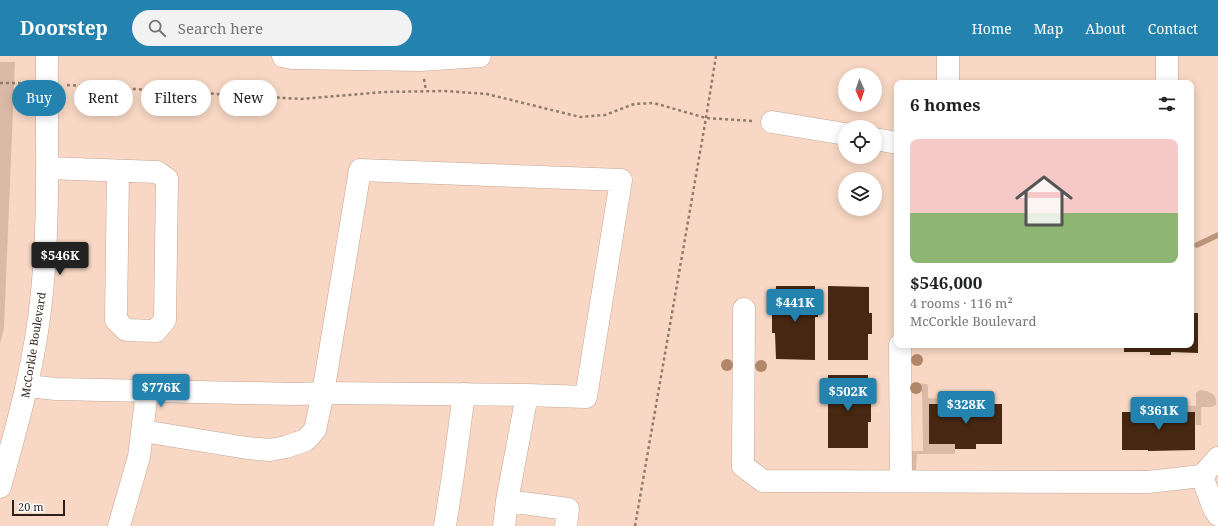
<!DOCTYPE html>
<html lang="en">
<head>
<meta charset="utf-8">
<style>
  :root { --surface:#fff; --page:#f2f2f2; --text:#202124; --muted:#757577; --accent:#2482ae }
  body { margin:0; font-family:"Noto Serif",serif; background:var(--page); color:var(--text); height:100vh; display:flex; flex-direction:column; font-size:15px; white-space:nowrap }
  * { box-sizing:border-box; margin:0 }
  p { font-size:13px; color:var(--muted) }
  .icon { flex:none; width:22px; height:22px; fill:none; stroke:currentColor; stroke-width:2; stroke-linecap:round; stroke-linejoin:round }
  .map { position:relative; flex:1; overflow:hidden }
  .side { position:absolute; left:894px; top:24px; width:300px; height:268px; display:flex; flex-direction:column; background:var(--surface); border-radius:8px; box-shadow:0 2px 10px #0003 }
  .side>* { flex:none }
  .hud { position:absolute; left:12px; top:24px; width:380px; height:36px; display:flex; gap:8px }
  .needle { width:26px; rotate:177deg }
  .fabs { position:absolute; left:838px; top:12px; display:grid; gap:8px }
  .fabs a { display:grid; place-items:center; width:44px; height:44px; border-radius:50%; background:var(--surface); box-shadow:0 2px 10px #0003; font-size:20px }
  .scale { position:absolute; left:12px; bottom:10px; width:53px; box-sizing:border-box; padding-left:4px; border:2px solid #2b1f18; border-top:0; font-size:11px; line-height:14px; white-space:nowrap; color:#2b1f18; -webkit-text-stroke:3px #fff; paint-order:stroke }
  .price { position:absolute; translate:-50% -34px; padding:0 9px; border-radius:4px; background:var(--accent); color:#fff; font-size:13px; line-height:26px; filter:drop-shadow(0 1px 2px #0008) }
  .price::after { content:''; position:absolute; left:50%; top:24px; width:12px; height:9px; margin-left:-6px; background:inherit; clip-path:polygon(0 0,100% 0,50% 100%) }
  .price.current { background:#222; color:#fff }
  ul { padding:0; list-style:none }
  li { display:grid; align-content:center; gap:8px; height:212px; padding:0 16px }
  li span { display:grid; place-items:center; height:124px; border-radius:8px; color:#555 }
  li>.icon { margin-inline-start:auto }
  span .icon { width:72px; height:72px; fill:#fffc; stroke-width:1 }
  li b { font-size:17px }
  h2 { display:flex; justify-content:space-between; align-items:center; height:48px; padding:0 16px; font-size:17px }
  .tag { padding:0 14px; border-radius:18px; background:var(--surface); box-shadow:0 2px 10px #0003; font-size:14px; line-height:36px }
  .tag.current { background:var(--accent); color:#fff }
  header { display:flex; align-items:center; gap:24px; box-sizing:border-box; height:56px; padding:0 20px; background:var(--accent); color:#fff }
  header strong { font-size:19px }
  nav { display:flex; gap:22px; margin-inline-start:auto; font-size:14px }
  .search { width:280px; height:36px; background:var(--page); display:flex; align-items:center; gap:10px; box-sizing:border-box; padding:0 14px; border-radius:22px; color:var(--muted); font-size:15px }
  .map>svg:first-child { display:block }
</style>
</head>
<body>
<header>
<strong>Doorstep</strong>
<div class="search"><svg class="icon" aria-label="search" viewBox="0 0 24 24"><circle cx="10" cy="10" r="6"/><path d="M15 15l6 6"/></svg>Search here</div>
<nav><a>Home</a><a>Map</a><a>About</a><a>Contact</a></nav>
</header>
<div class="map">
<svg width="1218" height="470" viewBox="0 0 1218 470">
  <rect width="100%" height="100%" fill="#f8d8c4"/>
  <path fill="#dabaa6" d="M0,6h15l-11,266 -4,16z
    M910,327l17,1 1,3v11l13,1 -1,5h-11v40h26v10h-38l-1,16v2l-4,1 -3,-22h14v-7l-1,-52h-12z
    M1200,334c9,1 18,4 16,15l-4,2h-11v18h-5l-1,-13h-23v-7l24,1v-13z"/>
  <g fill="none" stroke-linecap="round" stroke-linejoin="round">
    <path stroke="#ba947b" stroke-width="5.5" d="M1197,189l21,-10"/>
  </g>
  <path fill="#462711" d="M776,230h39v13l3,-1v19h-3v43l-39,-1 -1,-26h-3v-18h3z
    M828,230l41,1v26h3v21h-4v26h-40z
    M1191,257h7v40l-27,-1v3h-21v-3h-26v-7h67z
    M828,319h40v27h3v20h-3v26h-40z
    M929,348h73v40h-26v5h-21v-5h-26z
    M1122,356h73v38l-47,1v-1h-26z"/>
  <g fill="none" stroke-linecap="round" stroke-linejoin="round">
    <defs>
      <path id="minor" d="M283,0l9,2 129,2 59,-4
        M948,0v27
        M1167,0v27
        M772,66l73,12
        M875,83l22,4
        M47,112l110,4 10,7 -2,141 -9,11 -30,-1 -10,-10 2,-149
        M744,253l-1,157 20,15 385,1 54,-6 12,33 4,6
        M900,289l1,136
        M27,330l29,3 240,5 27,-1 -8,37 -9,10 -20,7 -16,3 -23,-2 -104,-17
        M1202,420l16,-18
        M0,431c18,-64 36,-128 42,-195 8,-78 4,-157 5,-236
        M507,445l20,-106 59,2 35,-217 -261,-10 -37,223 204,2
        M119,470l20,-69 8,-66
        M445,470l8,-51 11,-81
        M504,470l3,-25 61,8 -2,17"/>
    </defs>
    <use href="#minor" stroke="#c4a592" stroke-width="23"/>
    <path stroke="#917b6d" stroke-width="2.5" stroke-dasharray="3 3" stroke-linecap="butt" d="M424,23l2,12
      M0,27h28
      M67,29l234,14 82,-7 62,-1 42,3 93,23 25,-2 29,-11 20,-1 52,15 47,3
      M635,470l71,-408 10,-62"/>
    <use href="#minor" stroke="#fff" stroke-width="22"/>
  </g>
  <g fill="#b28769">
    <circle cx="917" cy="304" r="6"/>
    <circle cx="727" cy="309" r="6"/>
    <circle cx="761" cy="310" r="6"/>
    <circle cx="916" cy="332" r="6"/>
  </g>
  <g text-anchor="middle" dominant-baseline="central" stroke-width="4" stroke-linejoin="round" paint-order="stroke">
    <g font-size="11" fill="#2b1f18" stroke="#fff">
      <text transform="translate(33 289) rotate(-81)">McCorkle Boulevard</text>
    </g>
  </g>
</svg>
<div class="fabs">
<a><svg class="needle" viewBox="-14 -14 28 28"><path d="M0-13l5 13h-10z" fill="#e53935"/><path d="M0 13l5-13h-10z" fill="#757577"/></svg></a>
<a><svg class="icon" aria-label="locate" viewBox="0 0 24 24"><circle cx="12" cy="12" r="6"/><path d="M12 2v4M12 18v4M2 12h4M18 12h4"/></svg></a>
<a><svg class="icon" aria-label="layers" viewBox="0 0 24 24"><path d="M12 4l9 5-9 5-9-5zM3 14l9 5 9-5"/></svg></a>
</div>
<div class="scale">20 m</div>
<b class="price current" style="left:60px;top:220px">$546K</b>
<b class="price" style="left:795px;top:267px">$441K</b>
<b class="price" style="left:161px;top:352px">$776K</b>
<b class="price" style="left:848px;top:356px">$502K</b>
<b class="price" style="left:966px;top:369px">$328K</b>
<b class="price" style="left:1159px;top:375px">$361K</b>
<div class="hud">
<a class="tag current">Buy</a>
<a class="tag">Rent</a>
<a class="tag">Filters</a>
<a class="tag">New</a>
</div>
<section class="side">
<h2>6 homes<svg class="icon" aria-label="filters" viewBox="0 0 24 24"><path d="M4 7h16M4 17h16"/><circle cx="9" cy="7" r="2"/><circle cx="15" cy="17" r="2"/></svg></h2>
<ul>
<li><span style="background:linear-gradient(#f6c9c9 60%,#8fb573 0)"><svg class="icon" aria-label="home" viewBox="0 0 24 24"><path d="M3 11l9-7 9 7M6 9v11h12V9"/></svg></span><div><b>$546,000</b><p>4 rooms · 116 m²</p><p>McCorkle Boulevard</p></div></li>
</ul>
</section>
</div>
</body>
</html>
